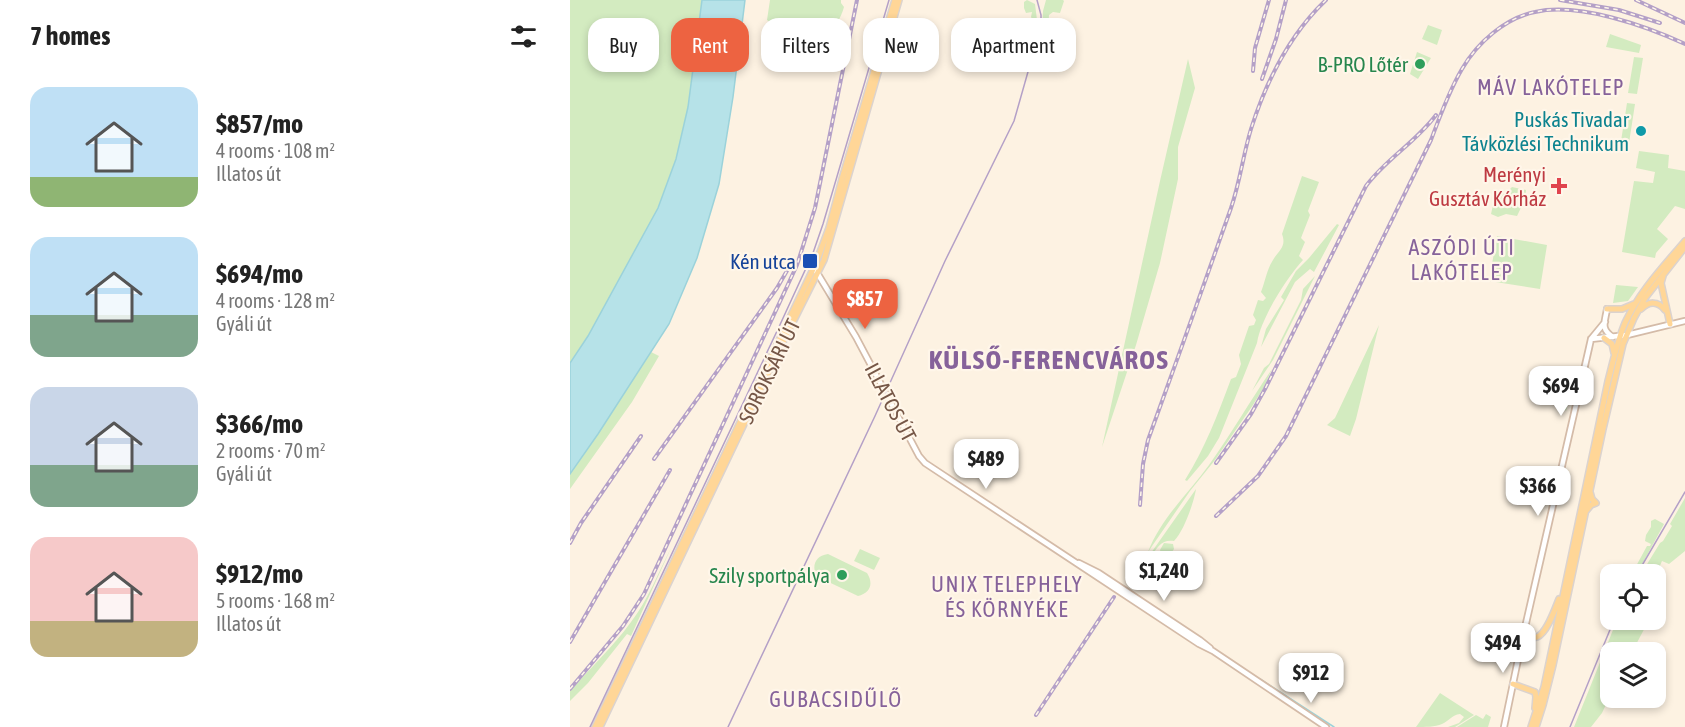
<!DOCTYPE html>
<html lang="en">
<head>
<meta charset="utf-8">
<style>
  :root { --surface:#fff; --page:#f6f6f6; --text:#222; --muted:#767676; --accent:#ed6341 }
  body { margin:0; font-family:"Asap Condensed",sans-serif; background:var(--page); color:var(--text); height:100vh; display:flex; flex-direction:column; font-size:22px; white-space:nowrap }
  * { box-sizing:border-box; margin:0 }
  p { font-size:20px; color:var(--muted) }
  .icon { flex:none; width:33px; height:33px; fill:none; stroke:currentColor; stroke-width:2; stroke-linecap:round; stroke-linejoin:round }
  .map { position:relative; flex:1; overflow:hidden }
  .details { display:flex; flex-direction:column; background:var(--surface); width:570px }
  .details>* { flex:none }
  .banner { position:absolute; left:18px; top:18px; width:570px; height:54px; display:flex; gap:12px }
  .controls { position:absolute; left:1030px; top:564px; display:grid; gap:12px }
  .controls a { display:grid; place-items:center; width:66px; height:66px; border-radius:12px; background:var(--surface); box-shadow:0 3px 9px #0003; font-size:30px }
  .price { position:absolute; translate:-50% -51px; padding:0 14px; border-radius:12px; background:#fff; color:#222; font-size:20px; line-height:39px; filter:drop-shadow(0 2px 3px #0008) }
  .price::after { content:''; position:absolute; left:50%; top:36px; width:18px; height:14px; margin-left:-9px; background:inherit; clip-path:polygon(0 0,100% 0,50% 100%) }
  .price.active { background:var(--accent); color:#fff }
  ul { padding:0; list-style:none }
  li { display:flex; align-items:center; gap:18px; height:150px; padding:0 30px }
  li span { display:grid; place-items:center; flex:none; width:168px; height:120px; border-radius:18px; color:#555 }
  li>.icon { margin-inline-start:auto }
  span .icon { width:72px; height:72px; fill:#fffc; stroke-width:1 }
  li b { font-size:26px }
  h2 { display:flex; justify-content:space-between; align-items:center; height:72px; padding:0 30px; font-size:26px }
  .chip { padding:0 21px; border-radius:18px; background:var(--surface); box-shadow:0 3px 9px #0003; font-size:21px; line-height:54px }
  .chip.active { background:var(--accent); color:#fff }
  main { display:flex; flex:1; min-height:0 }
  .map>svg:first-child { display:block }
</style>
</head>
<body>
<main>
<section class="details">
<h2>7 homes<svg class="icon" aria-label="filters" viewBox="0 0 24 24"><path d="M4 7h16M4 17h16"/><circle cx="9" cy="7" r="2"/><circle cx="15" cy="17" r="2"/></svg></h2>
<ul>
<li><span style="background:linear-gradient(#bfe0f5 75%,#8fb573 0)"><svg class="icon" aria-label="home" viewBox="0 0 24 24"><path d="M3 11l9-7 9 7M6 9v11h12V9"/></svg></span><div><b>$857/mo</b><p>4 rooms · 108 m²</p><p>Illatos út</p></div></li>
<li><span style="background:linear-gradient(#bfe0f5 65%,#7fa58c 0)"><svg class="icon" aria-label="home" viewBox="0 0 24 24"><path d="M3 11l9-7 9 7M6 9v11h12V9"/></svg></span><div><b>$694/mo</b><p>4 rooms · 128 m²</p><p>Gyáli út</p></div></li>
<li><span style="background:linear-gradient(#c9d6e8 65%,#7fa58c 0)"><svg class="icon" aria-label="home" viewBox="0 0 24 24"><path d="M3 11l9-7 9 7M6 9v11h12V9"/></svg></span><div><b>$366/mo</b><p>2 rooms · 70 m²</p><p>Gyáli út</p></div></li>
<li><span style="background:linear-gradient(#f6c9c9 70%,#c2b280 0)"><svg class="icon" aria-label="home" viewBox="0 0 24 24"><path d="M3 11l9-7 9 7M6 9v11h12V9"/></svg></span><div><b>$912/mo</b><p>5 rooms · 168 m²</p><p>Illatos út</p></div></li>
</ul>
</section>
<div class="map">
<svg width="1115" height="727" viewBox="0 0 1115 727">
  <rect width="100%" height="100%" fill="#fdf2e2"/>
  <path fill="#d3ebc0" d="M0,0h132l-14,107 -12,52 -18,49 -70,128 -18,27z
    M200,0h71v3l3,4c-3,12 -11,21 -15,32h-6l-19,-9h-21l-7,-3 -9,-7z
    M457,0l8,4 2,16 -8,31 -2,2 -9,-1v-3l8,1 7,-24 -1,-4 1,-1 -2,-4 1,-5 -6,1 -2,-5v-6z
    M476,0h17l1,1 -4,12 -7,-1 -4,3 -1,19 -6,-2 1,-21z
    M858,25l14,5 -5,15 -15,-6z
    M1040,34l31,11 -2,8 -33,-6z
    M847,52l14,6 -13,21 -8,-5z
    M1064,57l9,1 -6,36 -9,-1z
    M618,59l7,29 -17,59v32l-18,84 -24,82 -34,102 58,-266z
    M1057,103l8,1 -6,39 -8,-2z
    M1069,151l30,4 -1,13 17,3v38l-10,-3 -18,23 11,10 -12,14 -1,5 -33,-6 12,-71 19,2 2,-11 -19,-4z
    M732,176l17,6 -11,29 2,4 -9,23 4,4 -6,14 4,4c-17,19 -42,58 -46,83l-38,95 -11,18 -21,25 -2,-1c20,-32 33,-66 46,-101l5,-2 5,-13 -2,-9 10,-29 5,-1 2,-5 -3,-5 5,-15 5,1 3,-3 -5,-6c4,-10 6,-23 12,-32 5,-9 14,-13 9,-26z
    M942,187l14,3 -1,9 -7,15 -1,2 -11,-2 -8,3 -7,-3 5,-22 9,2z
    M767,224l2,1 -25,47 -4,-3 -15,13 -34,65 5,-18 18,-29 -3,-3 15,-26 13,-13z
    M927,236l50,9 -7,44 -51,-8z
    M745,276l-42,84 -21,31 12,-23 5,-4 32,-64 2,-11z
    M1046,285l22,2 -10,14 -15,2z
    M809,325l-23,94 -6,17 -23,-11 8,-7z
    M81,352l8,4 -27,46 -62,87v-15z
    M702,369l-8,18 -11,18 -38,55 -25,31 -42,61c13,-34 40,-58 61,-87 22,-31 41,-64 63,-96z
    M1005,377l-9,34 -4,-5 4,-21 -6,-2 -1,-2 2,-2z
    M626,489c-2,13 -12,42 -22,52 -12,-2 -17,6 -22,15l7,-1 5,3 1,-2 -4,-3 -1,-3 4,-7 9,1 1,5 -11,16 -22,23 2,-15 8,-20z
    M1115,498v53l-16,13 -7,-3 -6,14 -15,-1 19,-31 3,-2 9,-15 -2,-2z
    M1085,519l9,5 -25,46 -4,-2 12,-22h3l1,-2 -6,-3 1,-6 5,-8v-6z
    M101,548l-40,88 -4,-2 -39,49 -18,18v-10c20,-23 43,-44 61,-69 17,-22 27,-49 40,-74z
    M290,549l20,9 -6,12 -20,-9z
    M258,554l39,19c7,11 3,20 -9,23l-42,-20c-4,-11 -1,-20 12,-22z
    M1047,620h32l-17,32h-21v42l-9,19 -11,14h-17z
    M870,693l34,22 -19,12h-7l11,-4 5,-6 -4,-3c-8,1 -11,7 -18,10 -7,3 -17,3 -26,3z
    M916,714l5,3 -3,10h-31l19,-12 7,4z"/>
  <path fill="#b6e2e8" stroke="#9bd2da" stroke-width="1.5" d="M132,0h43l-12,97 -14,87 -22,74 -28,66 -71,110 -28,40v-111l18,-27 70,-128 18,-49 12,-52z"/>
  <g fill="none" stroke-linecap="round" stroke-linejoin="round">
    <path stroke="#9bd2da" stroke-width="1.5" d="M690,679l74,48"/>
    <defs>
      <path id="secondary" d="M246,271l40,66 63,119 6,7 274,181 14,7 113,76
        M1037,309c-2,13 -7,20 6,28
        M1021,339l36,-4 58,-14
        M509,563l20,10 101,67 10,8
        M934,727l17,-82 68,-297 2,-9 14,-17"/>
      <path id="primary" d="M1093,276l-2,7 9,41
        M1037,309h15l12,-5
        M1071,309c8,-8 17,-8 24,1
        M1034,338l8,6 2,9
        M1016,511l5,-6 5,-2 -4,-4 -2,-7
        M953,636c4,1 10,3 14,1 10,-4 18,-28 22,-38
        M943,684l22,8 1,5 -1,11
        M25,727l221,-464 13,-35 13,-49 53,-179
        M30,727l182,-383 42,-84 75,-260
        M961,727l13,-40 64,-306c5,-19 9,-39 17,-58 14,-31 38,-56 60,-82
        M966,727l7,-22 10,-40 50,-236 20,-85 11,-26 11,-20 40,-51"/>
    </defs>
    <use href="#secondary" stroke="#d4bba8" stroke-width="8"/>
    <use href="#primary" stroke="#dbd3cf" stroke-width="8"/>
    <use href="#secondary" stroke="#fff" stroke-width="4.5"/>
    <use href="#primary" stroke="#ffd697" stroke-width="5"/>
    <path stroke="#b4a0c7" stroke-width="1.5" d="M1067,574l48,-82
      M20,727l188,-398 35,-76 10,-29 66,-224
      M158,727l147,-311 70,-155 69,-140 27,-95v-11l-4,-15
      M1000,727l44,-107"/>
    <defs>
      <path id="rail" d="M990,0l59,10 41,13
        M1066,0l49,23
        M683,71l2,-23 14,-48
        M692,79l14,-40 10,-39
        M84,459l123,-171 11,-19
        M646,463l35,-49 14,-25 101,-203c20,-27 50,-44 70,-71
        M570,505l3,-41 5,-24c28,-77 56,-155 83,-232 9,-26 12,-53 20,-79 15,-47 39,-95 75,-129
        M646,516l42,-40 28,-40 145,-296c9,-24 18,-49 31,-71 15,-26 43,-51 73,-57 44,-10 111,14 150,32
        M0,543l11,-20 60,-87
        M0,642l100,-172
        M0,689l53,-63 21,-32 153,-329 18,-57 42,-208
        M466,715l78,-118"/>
    </defs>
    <use href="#rail" stroke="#b4a0c7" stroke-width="4"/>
    <use href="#rail" stroke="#fff6e9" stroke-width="1.5" stroke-dasharray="4.5" stroke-linecap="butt"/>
  </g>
  <g fill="#2e9e5b" stroke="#fff6e9" stroke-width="2">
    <circle cx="850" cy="64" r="6"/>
    <circle cx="272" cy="575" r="6"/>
  </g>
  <circle fill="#0f9aa8" stroke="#fff6e9" stroke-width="2" cx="1071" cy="131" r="6"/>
  <path fill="#e0444e" stroke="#fff6e9" stroke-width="2" d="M986 177h6v6h6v6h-6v6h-6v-6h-6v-6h6z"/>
  <rect fill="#1a4fb4" stroke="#fff6e9" stroke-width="2" x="232" y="253" width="16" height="16" rx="3"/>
  <g text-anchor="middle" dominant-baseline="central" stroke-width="4.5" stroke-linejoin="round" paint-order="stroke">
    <g font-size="21" fill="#27864d" stroke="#fff6e9" text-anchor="end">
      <text x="838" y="64">B-PRO Lőtér</text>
      <text x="260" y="575">Szily sportpálya</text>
    </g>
    <g font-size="21" fill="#0d838f" stroke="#fff6e9" text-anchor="end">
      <text x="1059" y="119">Puskás Tivadar<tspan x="1059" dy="24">Távközlési Technikum</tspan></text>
    </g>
    <g font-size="21" fill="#be3a42" stroke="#fff6e9" text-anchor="end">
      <text x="976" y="174">Merényi<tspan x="976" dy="24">Gusztáv Kórház</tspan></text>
    </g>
    <g font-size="21" fill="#164399" stroke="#fff6e9" text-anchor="end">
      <text x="226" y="261">Kén utca</text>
    </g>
    <g font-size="21" fill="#765747" stroke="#fff6e9">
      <text transform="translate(199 371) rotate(-64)">SOROKSÁRI ÚT</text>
      <text transform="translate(321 402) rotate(62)">ILLATOS ÚT</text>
    </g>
    <g font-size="22" letter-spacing="1.5" fill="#86629a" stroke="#fff6e9">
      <text x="981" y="87">MÁV LAKÓTELEP</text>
      <text x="892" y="247">ASZÓDI ÚTI<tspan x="892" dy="25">LAKÓTELEP</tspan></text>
      <text x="437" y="584">UNIX TELEPHELY<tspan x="437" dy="25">ÉS KÖRNYÉKE</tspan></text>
      <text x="266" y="699">GUBACSIDŰLŐ</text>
    </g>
    <g font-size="27" font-weight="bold" letter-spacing="1.5" fill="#86629a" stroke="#fff6e9">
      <text x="479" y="359">KÜLSŐ-FERENCVÁROS</text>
    </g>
  </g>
</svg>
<div class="controls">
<a><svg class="icon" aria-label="locate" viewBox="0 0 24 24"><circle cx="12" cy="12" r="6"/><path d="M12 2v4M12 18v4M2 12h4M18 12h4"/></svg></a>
<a><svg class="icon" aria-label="layers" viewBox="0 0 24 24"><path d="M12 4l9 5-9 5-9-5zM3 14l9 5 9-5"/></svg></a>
</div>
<b class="price active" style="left:295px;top:330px">$857</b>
<b class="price" style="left:991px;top:417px">$694</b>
<b class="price" style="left:416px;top:490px">$489</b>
<b class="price" style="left:968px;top:517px">$366</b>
<b class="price" style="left:594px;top:602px">$1,240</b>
<b class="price" style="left:933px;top:674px">$494</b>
<b class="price" style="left:741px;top:704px">$912</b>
<div class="banner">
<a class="chip">Buy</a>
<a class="chip active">Rent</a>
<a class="chip">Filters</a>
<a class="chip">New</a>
<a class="chip">Apartment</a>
</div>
</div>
</main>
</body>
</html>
